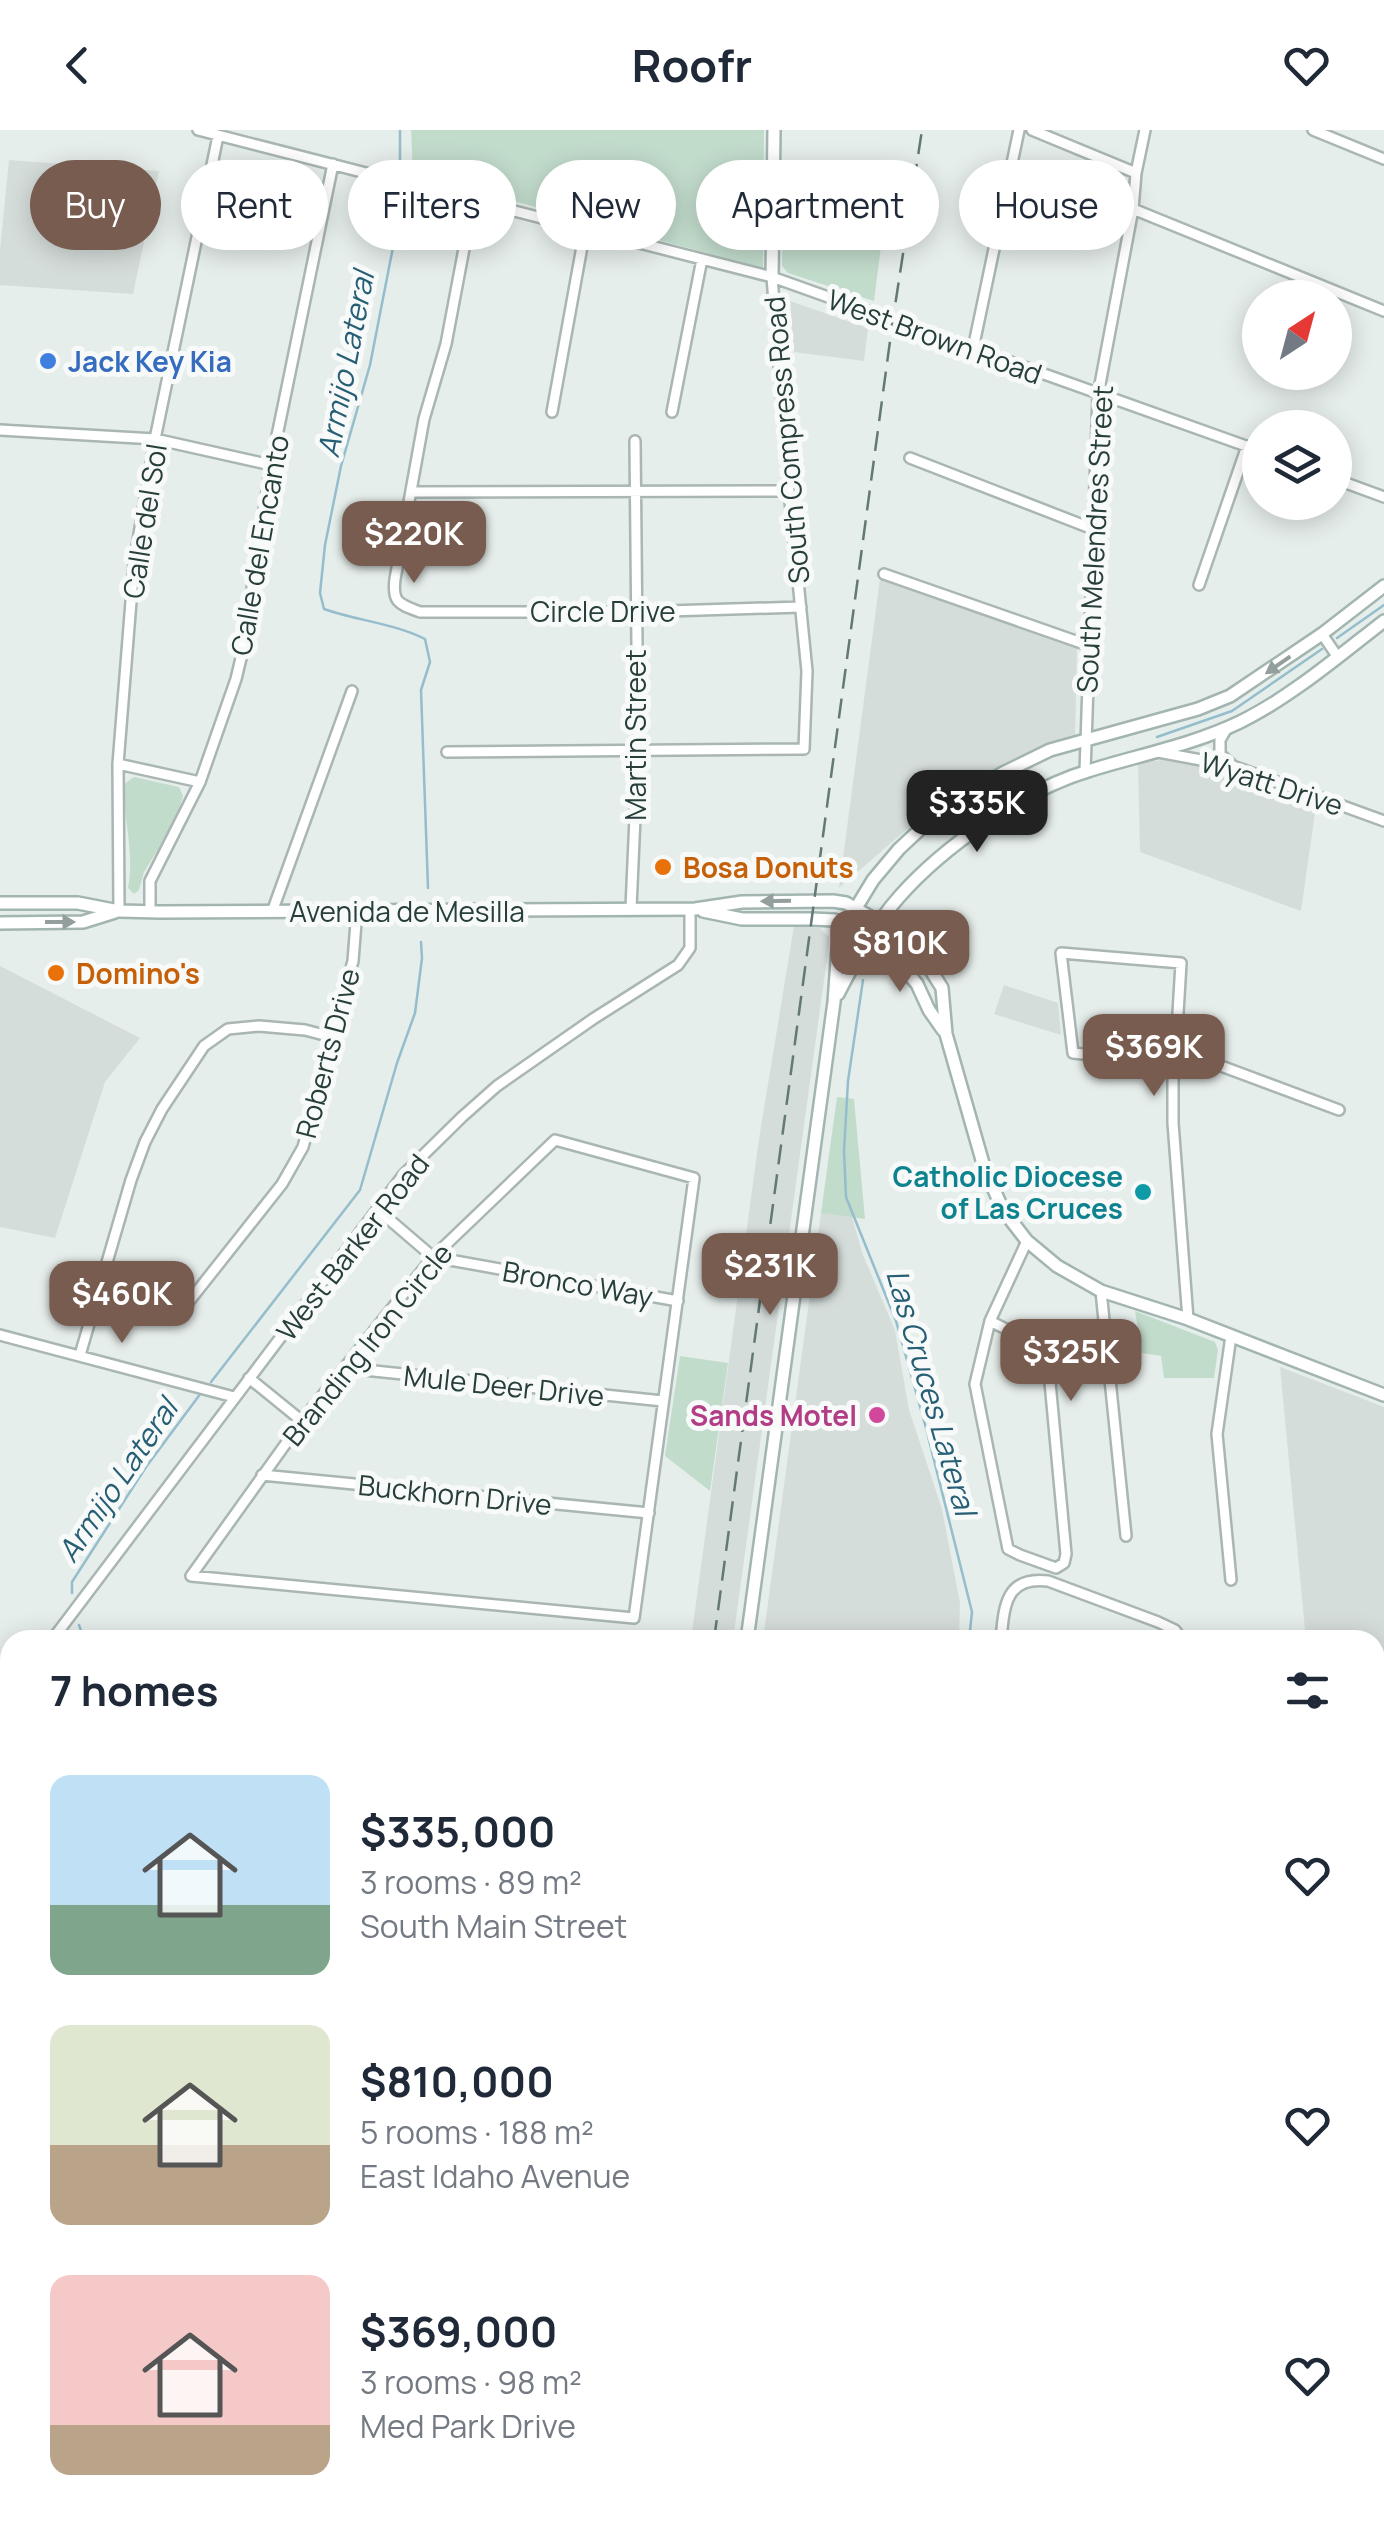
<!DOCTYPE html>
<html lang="en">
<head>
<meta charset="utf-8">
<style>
  :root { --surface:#fff; --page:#f6f6f7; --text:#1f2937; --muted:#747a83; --accent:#785c50 }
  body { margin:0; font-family:Manrope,sans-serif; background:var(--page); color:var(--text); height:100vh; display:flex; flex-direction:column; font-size:38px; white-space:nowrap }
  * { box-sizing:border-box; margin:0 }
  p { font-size:32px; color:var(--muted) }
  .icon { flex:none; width:55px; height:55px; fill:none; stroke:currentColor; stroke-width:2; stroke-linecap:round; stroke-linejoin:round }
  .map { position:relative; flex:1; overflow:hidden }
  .details { position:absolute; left:0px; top:1500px; width:1385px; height:892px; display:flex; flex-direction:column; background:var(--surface); border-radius:30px 30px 0 0; box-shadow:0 5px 25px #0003 }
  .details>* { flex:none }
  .top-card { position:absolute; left:30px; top:30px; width:1325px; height:90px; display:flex; gap:20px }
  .needle { width:65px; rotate:36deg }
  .tools { position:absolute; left:1242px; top:150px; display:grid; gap:20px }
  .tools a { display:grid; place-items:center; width:110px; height:110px; border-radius:50%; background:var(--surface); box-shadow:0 5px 25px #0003; font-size:50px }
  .price { position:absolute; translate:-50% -85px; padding:0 22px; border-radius:20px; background:var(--accent); color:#fff; font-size:32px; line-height:65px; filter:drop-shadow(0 2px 5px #0008) }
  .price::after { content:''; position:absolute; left:50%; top:60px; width:30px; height:22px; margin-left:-15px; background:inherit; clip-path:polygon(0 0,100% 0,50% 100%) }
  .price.on { background:#222; color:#fff }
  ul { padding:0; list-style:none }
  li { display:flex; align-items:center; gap:30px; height:250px; padding:0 50px }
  li span { display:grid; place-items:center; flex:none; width:280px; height:200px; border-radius:20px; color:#555 }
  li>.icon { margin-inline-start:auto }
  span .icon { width:120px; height:120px; fill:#fffc; stroke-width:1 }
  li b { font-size:42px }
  h2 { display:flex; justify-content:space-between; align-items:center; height:120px; padding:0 50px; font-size:42px }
  .chip { padding:0 35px; border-radius:45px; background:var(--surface); box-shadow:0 5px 25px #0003; font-size:35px; line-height:90px }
  .chip.on { background:var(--accent); color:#fff }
  header { display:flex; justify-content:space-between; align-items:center; height:130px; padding:0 50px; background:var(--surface); font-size:45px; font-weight:700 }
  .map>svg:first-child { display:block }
</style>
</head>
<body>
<header><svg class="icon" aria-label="back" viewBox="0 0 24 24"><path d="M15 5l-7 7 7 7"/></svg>Roofr<svg class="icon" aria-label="heart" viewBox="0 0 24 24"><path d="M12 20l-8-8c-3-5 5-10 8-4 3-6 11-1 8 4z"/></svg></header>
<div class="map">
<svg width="1384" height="2391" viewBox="0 0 1384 2391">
  <rect width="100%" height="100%" fill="#e6eeeb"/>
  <path fill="#d5ddda" d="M9,30l150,11 -26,123 -133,-9v-35z
    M790,171l78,27 -4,33 -70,-9z
    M880,449l197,69 -2,90 -44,14 -52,23 -58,42 -82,71z
    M1162,630l32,4 122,42 -15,105 -161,-59 -2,-89z
    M794,796l26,2 9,9v7l-96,696h-42l68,-501z
    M0,836l140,72 -35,44 -50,156 -55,-11z
    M1004,855l54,18 3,32 -67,-21z
    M821,1083l31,4 11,38 32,75 14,80 33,99 18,94 -1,37h-196z
    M1280,1237l104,40v291l-9,-4v-54h-69z
    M10,1579v188l-10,-1v-182z
    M0,1798l10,3v409l-10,-24z
    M1375,2086l9,3v227l-9,-16z
    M0,2306l10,16v60l37,1 6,8h-53z
    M263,2383h89l-38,8h-45z
    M572,2383v-1l45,1 -2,8h-44z"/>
  <path fill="#c2dccc" d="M411,0h353l-1,138 -350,-94z
    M784,42l102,35 -12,94 -86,-28 -6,-7z
    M134,647l45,10 4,9 -8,26 -31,50 -5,18 -5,4 -6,-6c7,-35 -5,-69 -4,-104z
    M837,967l17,2 11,120 -44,-6z
    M1135,1181l80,31 3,8 -4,28h-50l-3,-22 -19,-3z
    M680,1226l48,7 -18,128 -45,-35z"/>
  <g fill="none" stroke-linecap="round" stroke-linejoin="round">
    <path stroke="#95bdcc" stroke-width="2.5" d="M400,0v46
      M400,60l-5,47 -25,128 -29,101 -16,79 -5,48 4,16c34,12 69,14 101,30l5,23 -9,28 7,198
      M1337,508l47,-33
      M1157,607l75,-26 90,-62
      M863,850l-15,101 -4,70 2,46 50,124 30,107 46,184 -3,28
      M211,1252l149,-192 37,-127 18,-50 7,-55 -1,-16
      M72,1463v-11l74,-115 55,-74
      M79,1495l5,14 9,1"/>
    <defs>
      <path id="street" d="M198,0l574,147 488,174
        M1032,0l104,43
        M1313,0l71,29
        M473,71l-27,143 -22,75 -29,160c-3,24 4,25 25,33h216l165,-5
        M1133,79l251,102
        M973,219l46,-219
        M552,282l33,-182
        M672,282l30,-153
        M0,300l155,9 116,26
        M910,328l183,71
        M1335,349l49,18
        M411,362l378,-1
        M884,444l206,72
        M1199,455l48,-139
        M1322,504l15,22
        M1227,598l-7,12v14l11,10
        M447,622l357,-3 3,-78 -18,-180 -17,-214
        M1158,622l75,14 151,55
        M118,634l82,18
        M1085,642l13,-377 35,-186 3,-36 9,-43
        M962,667l18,31
        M631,778l7,-159 -3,-308
        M119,781l-1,-147 16,-200 21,-125 63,-303
        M150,782v-31l50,-99 36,-103 6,-25 29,-189 62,-301
        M272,782l80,-221
        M555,1010l139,38 -60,440 -443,-42 111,-155 131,-164z
        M377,1079l56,48 245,44
        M1101,1161l25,245
        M98,1165l68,20 7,-1 18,-15 91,-115 21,-37 50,-186 4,-51
        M1188,1189l-15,-196v-60l3,-16 5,-84 -120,-10 12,100 100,10 18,-2 30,5 118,44
        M990,1191l57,29 19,204 -2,9 -8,5 -36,-13 -12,-6 -33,-165 15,-63 37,-80
        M0,1205l234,62
        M1231,1206l-14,98 14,146
        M80,1225l51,-175 14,-38 17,-33 42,-63 24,-17 31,-3 46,4 27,7
        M345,1238l318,33
        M249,1248l53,43
        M262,1345l387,38
        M52,1510l352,-466 58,-57 35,-31 96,-67 85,-54 12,-17v-39
        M1001,1510c3,-33 4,-64 47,-59l110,41 17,8 7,10
        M0,1567l10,-9
        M1375,1806l9,4
        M1375,2024l9,-24
        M0,2268l10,-5
        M632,2382l59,9
        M1095,2382l3,9
        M1019,2391l19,-9"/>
      <path id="secondary" d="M772,147l2,-147
        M0,773h78l41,8 41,1 535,-3 47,-7 91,-1 13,2 35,20 28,21 18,20 15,24 4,46 38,133 19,43 24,31 30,25 44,25 87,28 196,76
        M703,781l39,8h70l22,1 14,4 47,34 22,26 12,26 14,20
        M0,793l83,-1 32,-10
        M838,864c17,-33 37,-70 61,-97 44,-50 125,-107 189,-126 51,-16 104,-26 152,-49 51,-25 100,-67 144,-101
        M747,1510l87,-638 4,-54 18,-40 17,-28 26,-31 30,-28 33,-24 41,-24 47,-23 148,-41 32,-13 92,-62 62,-48
        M0,1781l10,2
        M1375,2066l9,3
        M624,2391l1,-9
        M643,2391l1,-9"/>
      <path id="primary" d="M0,2238l10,19
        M0,2279l10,18
        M61,2382l5,9
        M84,2382l5,9"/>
    </defs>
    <use href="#street" stroke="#a9b6b3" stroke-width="14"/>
    <use href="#secondary" stroke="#a3b5b1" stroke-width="16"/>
    <use href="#primary" stroke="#c3c9c8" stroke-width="18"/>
    <use href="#street" stroke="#fff" stroke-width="9"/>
    <use href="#secondary" stroke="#fff" stroke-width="11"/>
    <use href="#primary" stroke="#709e98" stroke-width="12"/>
    <path stroke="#627976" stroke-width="2.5" stroke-dasharray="20 10" stroke-linecap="butt" d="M714,1510l179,-1321 29,-189
      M594,2391l1,-9"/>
  </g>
  <defs><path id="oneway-solid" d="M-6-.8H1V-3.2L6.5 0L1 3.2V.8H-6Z" transform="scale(2.5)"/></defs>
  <g fill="#939e9d">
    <use href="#oneway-solid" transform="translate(1278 535) rotate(145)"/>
    <use href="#oneway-solid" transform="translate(776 771) rotate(179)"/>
    <use href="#oneway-solid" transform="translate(60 792)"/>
  </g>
  <circle fill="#3f7fe0" stroke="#f7faf9" stroke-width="4" cx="48" cy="231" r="10"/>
  <g fill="#e8710a" stroke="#f7faf9" stroke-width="4">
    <circle cx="663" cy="737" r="10"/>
    <circle cx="56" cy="843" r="10"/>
  </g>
  <circle fill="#0f9aa8" stroke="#f7faf9" stroke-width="4" cx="1143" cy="1062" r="10"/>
  <circle fill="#d1479c" stroke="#f7faf9" stroke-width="4" cx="877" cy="1285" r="10"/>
  <g text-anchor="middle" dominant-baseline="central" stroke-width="10" stroke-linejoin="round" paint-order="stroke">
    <g font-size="28" fill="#273e3b" stroke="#f7faf9">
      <text transform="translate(935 206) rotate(20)">West Brown Road</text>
      <text transform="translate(786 310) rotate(-95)">South Compress Road</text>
      <text transform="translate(144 391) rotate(-81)">Calle del Sol</text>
      <text transform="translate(1094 409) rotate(-87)">South Melendres Street</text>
      <text transform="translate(259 415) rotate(-80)">Calle del Encanto</text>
      <text x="603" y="481">Circle Drive</text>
      <text transform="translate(635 605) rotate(-90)">Martin Street</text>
      <text transform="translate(1272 653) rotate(18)">Wyatt Drive</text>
      <text x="407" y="781">Avenida de Mesilla</text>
      <text transform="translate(327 923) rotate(-75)">Roberts Drive</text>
      <text transform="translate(352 1117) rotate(-52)">West Barker Road</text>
      <text transform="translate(578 1153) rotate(10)">Bronco Way</text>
      <text transform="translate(367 1214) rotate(-51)">Branding Iron Circle</text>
      <text transform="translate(504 1255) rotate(6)">Mule Deer Drive</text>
      <text transform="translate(455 1364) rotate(6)">Buckhorn Drive</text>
    </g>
    <g font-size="28" font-weight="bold" fill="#366cbe" stroke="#f7faf9" text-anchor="start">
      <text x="68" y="231">Jack Key Kia</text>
    </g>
    <g font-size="28" font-weight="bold" fill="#c56008" stroke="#f7faf9" text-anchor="start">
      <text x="683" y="737">Bosa Donuts</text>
      <text x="76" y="843">Domino's</text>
    </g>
    <g font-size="28" font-weight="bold" fill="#0d838f" stroke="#f7faf9" text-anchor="end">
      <text x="1123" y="1046">Catholic Diocese<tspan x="1123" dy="32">of Las Cruces</tspan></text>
    </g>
    <g font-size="28" font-weight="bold" fill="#b23c85" stroke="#f7faf9" text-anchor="end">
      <text x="857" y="1285">Sands Motel</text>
    </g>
    <g font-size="30" font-style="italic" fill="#265e75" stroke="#f7faf9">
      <text transform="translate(345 234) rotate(-79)">Armijo Lateral</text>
      <text transform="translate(932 1262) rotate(74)">Las Cruces Lateral</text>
      <text transform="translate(117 1350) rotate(-56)">Armijo Lateral</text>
    </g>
  </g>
</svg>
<div class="tools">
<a><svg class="needle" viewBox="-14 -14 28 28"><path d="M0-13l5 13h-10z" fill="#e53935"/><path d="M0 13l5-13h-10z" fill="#747a83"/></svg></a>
<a><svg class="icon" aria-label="layers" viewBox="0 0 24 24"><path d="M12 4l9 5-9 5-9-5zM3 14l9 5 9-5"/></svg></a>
</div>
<b class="price" style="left:414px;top:456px">$220K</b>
<b class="price on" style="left:977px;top:725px">$335K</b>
<b class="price" style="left:900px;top:865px">$810K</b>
<b class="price" style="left:1154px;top:969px">$369K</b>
<b class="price" style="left:770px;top:1188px">$231K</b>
<b class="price" style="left:122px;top:1216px">$460K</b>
<b class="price" style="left:1071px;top:1274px">$325K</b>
<div class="top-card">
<a class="chip on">Buy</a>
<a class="chip">Rent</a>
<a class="chip">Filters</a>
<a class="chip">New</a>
<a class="chip">Apartment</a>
<a class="chip">House</a>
</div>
<section class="details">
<h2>7 homes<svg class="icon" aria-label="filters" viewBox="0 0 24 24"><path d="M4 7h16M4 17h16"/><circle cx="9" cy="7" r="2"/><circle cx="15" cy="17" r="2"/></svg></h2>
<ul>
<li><span style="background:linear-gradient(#bfe0f5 65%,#7fa58c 0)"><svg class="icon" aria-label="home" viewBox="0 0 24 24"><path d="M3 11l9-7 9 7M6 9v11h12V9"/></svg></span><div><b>$335,000</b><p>3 rooms · 89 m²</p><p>South Main Street</p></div><svg class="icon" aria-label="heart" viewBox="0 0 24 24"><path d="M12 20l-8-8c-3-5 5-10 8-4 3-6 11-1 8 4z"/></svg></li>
<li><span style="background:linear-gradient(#dfe7d0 60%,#b9a48a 0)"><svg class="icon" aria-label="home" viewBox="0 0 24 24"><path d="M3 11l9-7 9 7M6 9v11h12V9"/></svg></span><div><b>$810,000</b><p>5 rooms · 188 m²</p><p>East Idaho Avenue</p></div><svg class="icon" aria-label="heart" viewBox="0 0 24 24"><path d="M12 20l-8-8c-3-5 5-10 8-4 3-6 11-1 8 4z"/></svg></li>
<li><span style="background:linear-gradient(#f6c9c9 75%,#b9a48a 0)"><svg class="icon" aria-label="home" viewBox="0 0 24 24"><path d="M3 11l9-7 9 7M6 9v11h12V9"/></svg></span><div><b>$369,000</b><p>3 rooms · 98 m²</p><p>Med Park Drive</p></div><svg class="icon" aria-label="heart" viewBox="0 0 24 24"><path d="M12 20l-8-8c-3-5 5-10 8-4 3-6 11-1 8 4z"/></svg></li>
</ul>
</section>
</div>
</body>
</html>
